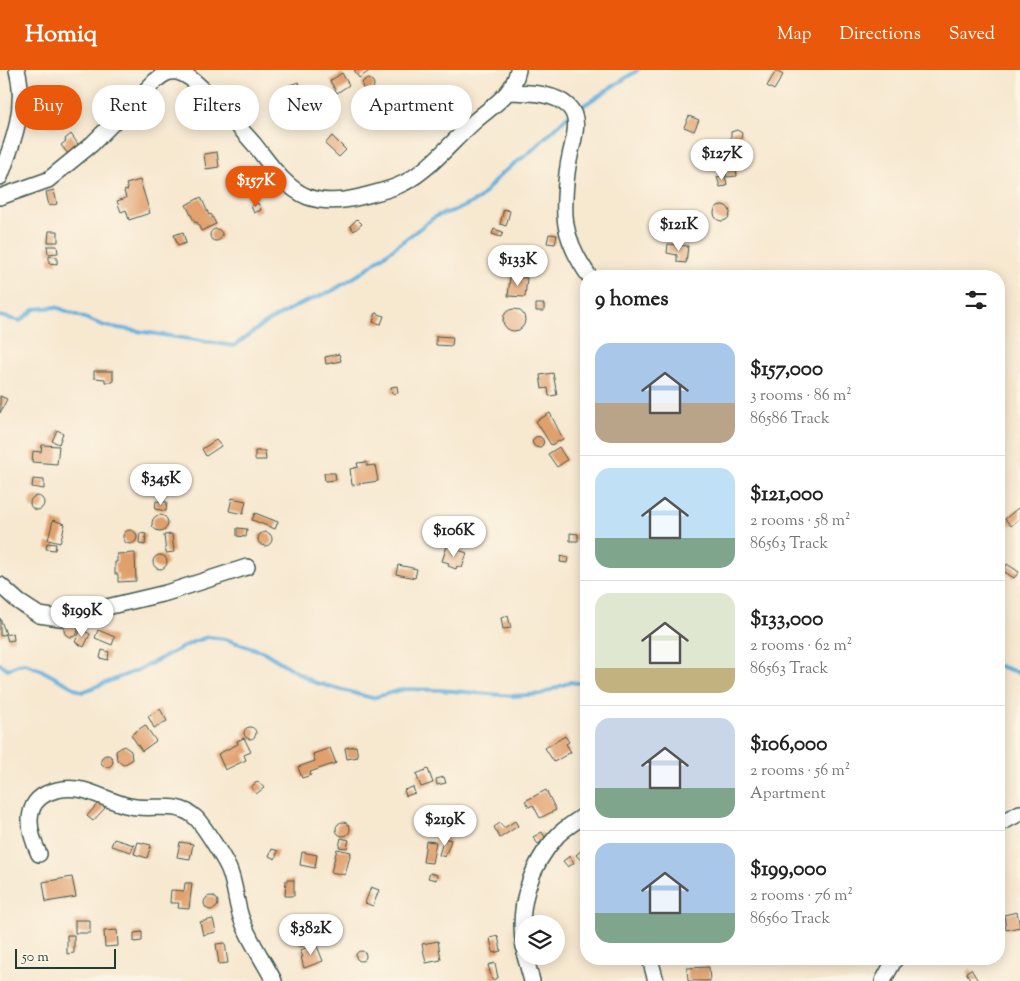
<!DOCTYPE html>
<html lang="en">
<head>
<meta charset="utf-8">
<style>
  :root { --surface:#fff; --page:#f6f6f6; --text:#222; --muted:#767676; --line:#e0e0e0; --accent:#ea580c }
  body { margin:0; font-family:"Sorts Mill Goudy",serif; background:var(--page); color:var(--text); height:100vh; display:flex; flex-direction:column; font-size:19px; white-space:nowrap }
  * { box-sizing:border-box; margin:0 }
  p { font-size:16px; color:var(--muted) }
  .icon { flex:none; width:28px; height:28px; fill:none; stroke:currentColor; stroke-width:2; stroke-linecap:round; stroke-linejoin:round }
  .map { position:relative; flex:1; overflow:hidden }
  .drawer { position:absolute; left:580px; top:200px; width:425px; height:695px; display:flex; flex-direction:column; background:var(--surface); border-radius:20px; box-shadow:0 2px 12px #0003 }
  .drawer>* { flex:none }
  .top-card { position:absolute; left:15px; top:15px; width:475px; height:45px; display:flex; gap:10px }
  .buttons { position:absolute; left:515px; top:845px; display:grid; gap:10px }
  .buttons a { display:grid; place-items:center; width:50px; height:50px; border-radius:50%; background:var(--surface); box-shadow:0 2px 12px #0003; font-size:25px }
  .scale { position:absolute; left:15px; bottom:12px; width:101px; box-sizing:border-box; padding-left:5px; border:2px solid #1f3d34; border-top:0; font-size:14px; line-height:18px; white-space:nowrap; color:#1f3d34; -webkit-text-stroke:4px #fcf5e5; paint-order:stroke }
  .price { position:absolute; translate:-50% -42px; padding:0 11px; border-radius:18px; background:#fff; color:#222; font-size:16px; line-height:32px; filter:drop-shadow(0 1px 2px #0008) }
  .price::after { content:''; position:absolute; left:50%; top:30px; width:15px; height:11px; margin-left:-8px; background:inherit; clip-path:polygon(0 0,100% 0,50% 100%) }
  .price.current { background:var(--accent); color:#fff }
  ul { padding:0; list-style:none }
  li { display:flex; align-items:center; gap:15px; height:125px; padding:0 15px }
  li+li { border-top:1px solid var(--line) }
  li span { display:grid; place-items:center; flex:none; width:140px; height:100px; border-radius:15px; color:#555 }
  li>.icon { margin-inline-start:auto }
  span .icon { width:60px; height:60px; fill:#fffc; stroke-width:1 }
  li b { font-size:21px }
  h2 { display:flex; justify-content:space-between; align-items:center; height:60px; padding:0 15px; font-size:21px }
  .tag { padding:0 18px; border-radius:22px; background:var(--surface); box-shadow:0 2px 12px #0003; font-size:18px; line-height:45px }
  .tag.current { background:var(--accent); color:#fff }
  header { display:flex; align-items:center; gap:30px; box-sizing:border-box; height:70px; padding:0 25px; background:var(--accent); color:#fff }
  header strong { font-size:24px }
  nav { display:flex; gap:28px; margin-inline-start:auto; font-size:18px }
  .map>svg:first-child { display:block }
</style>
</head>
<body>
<header>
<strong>Homiq</strong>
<nav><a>Map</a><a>Directions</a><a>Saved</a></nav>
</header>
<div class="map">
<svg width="1020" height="911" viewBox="0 0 1020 911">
  <rect width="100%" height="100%" fill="#fcf5e5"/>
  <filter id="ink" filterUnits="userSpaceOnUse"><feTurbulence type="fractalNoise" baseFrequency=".02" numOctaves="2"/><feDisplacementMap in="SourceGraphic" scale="10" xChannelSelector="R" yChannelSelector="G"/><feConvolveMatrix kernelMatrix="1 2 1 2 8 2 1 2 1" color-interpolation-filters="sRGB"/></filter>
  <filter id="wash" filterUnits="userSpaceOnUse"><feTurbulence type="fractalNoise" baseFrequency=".0096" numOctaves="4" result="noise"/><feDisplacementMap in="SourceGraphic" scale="20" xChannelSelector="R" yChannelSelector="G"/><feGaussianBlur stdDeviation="1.12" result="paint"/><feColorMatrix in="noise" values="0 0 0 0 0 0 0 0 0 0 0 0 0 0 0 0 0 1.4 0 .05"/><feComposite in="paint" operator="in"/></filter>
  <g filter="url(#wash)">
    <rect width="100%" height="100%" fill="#f7e8d0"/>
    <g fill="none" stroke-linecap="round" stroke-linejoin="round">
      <path stroke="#65b0dd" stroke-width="4" d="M575,41l63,-41
        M0,246l20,5 15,-12 21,-2 49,19 129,20 30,-22 34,-19 34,-14 29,-18 75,-57 23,-7 20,-10 22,-25 29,-22 39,-37
        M0,594l8,5 15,-6 16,6 43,23 56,-22 55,-28 15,-5 17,2 39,13 49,30 59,16 32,-9 37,1 73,6 27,-2 29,-12 16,2
        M999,596l21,7"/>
    </g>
    <g id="blocks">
      <path fill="#e19f6c" d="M354,0h17l-12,8z
        M776,1l7,4 -9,15 -7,-4z
        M342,3l7,12 -12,8 -7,-12z
        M362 15a6 6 0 1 1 12 0a6 6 0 1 1-12 0Z
        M299,12l4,14 -8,3 -5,-14z
        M391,21l13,10 -5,8 -14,-10z
        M49,34h16l-1,23 -16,-1z
        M689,46l10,4 -5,11 -10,-4z
        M737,60l5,3 -1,6 -5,3 -5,-3v-7z
        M71,64l9,13 -11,8 -8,-10 5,-4 -1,-2z
        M332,66l14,14 -7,7 -14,-13z
        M217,82l2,15 -13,2 -2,-15z
        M736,98l1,8 -10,1 -2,-8z
        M725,105l2,11 -7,1 -3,-10z
        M140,110l10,33 -21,7 -3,-10 -5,2 -4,-11 9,-3 -2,-7 4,-1 -2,-6z
        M54,120l3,14 -8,2 -3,-14z
        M201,127l8,18 2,-1 5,10 -15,7 -4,-9 -2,1 -9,-18z
        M258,133l3,7 -7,3 -3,-7z
        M714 143a8 8 0 1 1 16 0a8 8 0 1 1-16 0Z
        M504,139l6,2 -4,15 -6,-2z
        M357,149l5,5 -8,7 -4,-5z
        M494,159l9,3 -2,5 -9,-3z
        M210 165a6 6 0 1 1 12 0a6 6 0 1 1-12 0Z
        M49,161h9v11h-10z
        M183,162l3,11 -8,3 -4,-11z
        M549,164l8,1 -2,9 -8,-1z
        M668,174l20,2 -2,17 -9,-1v-7l-10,-2z
        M47,176h10l1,7 -10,1z
        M49,186l8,1v7l-8,-1z
        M510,207l17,1 -2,19 -17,-1z
        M536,234h8v7h-8z
        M503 250a11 11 0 1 1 22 0a11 11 0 1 1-22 0Z
        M376,243l8,3 -3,8 -8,-2z
        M436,266l17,1 -1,9 -16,-1z
        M339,284l2,7 -15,3 -1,-7z
        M94,301h19v11h-8v-3l-11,-1z
        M553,303l4,22 -8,1 -1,-8 -6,1 -2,-14z
        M397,316l1,7 -6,1 -1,-7z
        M0,326l7,3 -7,14z
        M550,343l13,26 -12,6 -15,-24z
        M57,360l6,3 -4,11 -7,-3z
        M532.5 372a5.5 5.5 0 1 1 11 0a5.5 5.5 0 1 1-11 0Z
        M216,370l5,6 -15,10 -4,-7z
        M42,375l17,1 -2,18 -25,-2 1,-11 8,1z
        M559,377l8,13 -10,7 -9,-13z
        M255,381h10l1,9h-11z
        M367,392v4l8,-1 3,16 -26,4 -2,-16 8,-2 -1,-4z
        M324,403h11l1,7 -11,1z
        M33,409l11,1v9l-12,-2z
        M30 433a7 7 0 1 1 14 0a7 7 0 1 1-14 0Z
        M232,428l14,3 -3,13 -14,-3z
        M156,431l11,1 -1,9 -11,-2z
        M1018,438l2,2v8l-9,8 -6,-7z
        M255,443l23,9 -3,7 -23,-9z
        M152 453a8 8 0 1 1 16 0a8 8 0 1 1-16 0Z
        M53,450l12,4 -5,19 -12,-3z
        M237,458l10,1 -1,8 -9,-1z
        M123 467a7 7 0 1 1 14 0a7 7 0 1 1-14 0Z
        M258 469a7 7 0 1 1 14 0a7 7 0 1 1-14 0Z
        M140,463l6,1 -1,11 -6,-1z
        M570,463l8,1v7h-8z
        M172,464l2,18 -8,1 -2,-18z
        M47,473l9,1 -1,6 -9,-1z
        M447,476l20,7 -5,15 -5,-2 -1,3 -8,-3 1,-3 -7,-2z
        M135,483l1,28 -18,1v-8h-3v-12h2v-8z
        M153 492a7 7 0 1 1 14 0a7 7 0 1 1-14 0Z
        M561,486l7,2 -1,5 -7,-1z
        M1007,494l12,8 -5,6 -11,-7z
        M398,495l19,4 -2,9 -19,-4z
        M508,546l3,12 -8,1 -2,-11z
        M0,548l6,16 -6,2z
        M64 560a7 7 0 1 1 14 0a7 7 0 1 1-14 0Z
        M81,559l9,5 -6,13 -9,-5z
        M98,560l17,7 -3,8 -17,-7z
        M13,563l1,7 -6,1 -2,-6z
        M102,580l7,2 -1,8 -8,-2z
        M160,639l7,12 -13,7 -6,-12z
        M145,655l11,16 -14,10 -11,-16z
        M244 663a6 6 0 1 1 12 0a6 6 0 1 1-12 0Z
        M565,666l4,6 -3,2 5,8 -17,10 -9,-14z
        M244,668l7,14 -7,3 2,5 -21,10 -7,-16 20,-10 -1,-3z
        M124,676l7,5 1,9 -9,5 -6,-5 -1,-9z
        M356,676l2,11 -11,2 -2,-11z
        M330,678l6,15 -26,9 1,3 -9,3 -4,-11 17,-6 -2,-7z
        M101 691a6 6 0 1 1 12 0a6 6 0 1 1-12 0Z
        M428,699l5,14 -12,4 -5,-13z
        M444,707l2,6 -9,2 -1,-6z
        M258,711l6,7 -8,6 -5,-7z
        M413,717l2,6 -9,3 -2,-6z
        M546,720l10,20 -16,8 -7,-13 -4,2 -4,-6z
        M99,732l6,6 -12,13 -6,-5z
        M437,746l7,5 -5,8 -8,-5z
        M515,751l3,5 -18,12 -6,-11 6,-4 4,5z
        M336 759a7 7 0 1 1 14 0a7 7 0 1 1-14 0Z
        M542,762l4,7 -8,5 -5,-7z
        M341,768l8,2 -2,8 -8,-1z
        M444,768l7,2 -6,17 -6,-2z
        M114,769l20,6 -3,7 -20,-6z
        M426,771l10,1 -4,21 -9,-1z
        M138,772l13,3 -4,13 -13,-4z
        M180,772l13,2 -3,15 -13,-2z
        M586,776v20l-10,-11z
        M272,779l6,2 -3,8 -6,-3z
        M337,779l14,3 -6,23 -14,-3z
        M302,782l15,3 -2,13 -15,-3z
        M570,786l4,7 -6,4 -5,-6z
        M430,803l7,2 -1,5 -8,-2z
        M72,807l4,20 -30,5 -3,-20z
        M286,810h8v16h-9z
        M185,813h7l-3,26 -11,-1 1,-5h-9l1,-13 13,1z
        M371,817l8,3 -6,16 -8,-3z
        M204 833a7 7 0 1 1 14 0a7 7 0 1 1-14 0Z
        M1017,842l3,15 -14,3 -2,-15z
        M213,849l3,13 -13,3 -3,-13z
        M75,850h15v13h-15z
        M288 858a7 7 0 1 1 14 0a7 7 0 1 1-14 0Z
        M117,860l1,16 -13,1 -1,-16z
        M142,862v9l-8,1v-9z
        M67,865h7v18l-7,1z
        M305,865l2,10 -8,1 -2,-9z
        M498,866l3,15 -8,2 -3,-15z
        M315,871l8,20 -19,7 -3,-11h2l-3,-7 12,-4 -1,-4z
        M438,871l3,19 -15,3 -4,-19z
        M225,873l3,20 -9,1 -3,-20z
        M356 886a5 5 0 1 1 10 0a5 5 0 1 1-10 0Z
        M495,893l3,15 -6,2 -4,-15z
        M709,897l1,14h-22l-1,-13z
        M971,899l7,12h-7l-5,-9z"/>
    </g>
  </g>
  <g filter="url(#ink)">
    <use href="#blocks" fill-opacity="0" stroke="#3f574b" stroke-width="1"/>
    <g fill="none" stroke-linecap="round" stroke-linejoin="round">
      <defs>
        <path id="minor" d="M509,22c18,1 44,0 59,14 14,13 5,34 2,50 -4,17 -7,52 -4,69 3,19 12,35 23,51
          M0,107c13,-34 27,-70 17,-107
          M0,127l48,-17 44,-36 62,-62c7,-6 14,-12 23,-10 13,3 22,14 31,22 16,16 31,33 46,50 15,19 31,44 54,53 17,6 36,4 52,0 15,-4 30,-7 44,-14 28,-15 47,-41 71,-62 18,-16 38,-26 43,-51
          M0,515l19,17 20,13 21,3 106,-25 81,-26
          M999,754l21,-11
          M39,784c-12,-25 -17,-56 18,-64 8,-2 17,-2 26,0 16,4 31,13 47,16 22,5 47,-6 66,12 7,7 31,44 34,54 6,16 6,33 12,48 8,22 22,41 32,61
          M524,877c-7,-40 6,-82 34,-112 8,-8 19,-14 28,-21
          M525,886l7,25
          M650,889l6,22
          M883,911l12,-22"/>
      </defs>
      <use href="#minor" stroke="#3f574b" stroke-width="18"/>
      <use href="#minor" stroke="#fff" stroke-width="15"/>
    </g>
  </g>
</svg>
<div class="buttons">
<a><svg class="icon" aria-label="layers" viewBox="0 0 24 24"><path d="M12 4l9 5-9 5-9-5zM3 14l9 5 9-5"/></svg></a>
</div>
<div class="scale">50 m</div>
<b class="price" style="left:722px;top:111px">$127K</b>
<b class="price current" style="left:256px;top:138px">$157K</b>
<b class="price" style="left:679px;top:182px">$121K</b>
<b class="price" style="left:518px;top:217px">$133K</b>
<b class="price" style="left:161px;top:436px">$345K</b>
<b class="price" style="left:454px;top:488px">$106K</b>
<b class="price" style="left:82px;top:568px">$199K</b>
<b class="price" style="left:445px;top:777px">$219K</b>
<b class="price" style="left:311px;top:886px">$382K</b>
<div class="top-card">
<a class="tag current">Buy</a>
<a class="tag">Rent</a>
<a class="tag">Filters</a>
<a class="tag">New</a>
<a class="tag">Apartment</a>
</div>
<section class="drawer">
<h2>9 homes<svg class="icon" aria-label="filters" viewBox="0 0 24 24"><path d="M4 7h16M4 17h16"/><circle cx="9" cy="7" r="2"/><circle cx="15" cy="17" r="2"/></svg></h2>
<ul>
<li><span style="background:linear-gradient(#a9c7e8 60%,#b9a48a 0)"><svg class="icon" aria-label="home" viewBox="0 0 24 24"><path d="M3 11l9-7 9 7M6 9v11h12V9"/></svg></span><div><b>$157,000</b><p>3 rooms · 86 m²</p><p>86586 Track</p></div></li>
<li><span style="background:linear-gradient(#bfe0f5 70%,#7fa58c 0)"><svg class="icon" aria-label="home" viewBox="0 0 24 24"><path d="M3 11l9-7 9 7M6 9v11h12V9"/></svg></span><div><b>$121,000</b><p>2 rooms · 58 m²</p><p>86563 Track</p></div></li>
<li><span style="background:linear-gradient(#dfe7d0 75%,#c2b280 0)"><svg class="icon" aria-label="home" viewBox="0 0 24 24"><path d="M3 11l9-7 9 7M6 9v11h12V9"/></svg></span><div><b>$133,000</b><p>2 rooms · 62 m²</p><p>86563 Track</p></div></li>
<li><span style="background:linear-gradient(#c9d6e8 70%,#7fa58c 0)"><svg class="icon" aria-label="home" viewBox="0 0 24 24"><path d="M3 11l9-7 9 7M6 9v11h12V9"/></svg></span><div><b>$106,000</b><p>2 rooms · 56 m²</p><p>Apartment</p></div></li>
<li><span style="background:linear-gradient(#a9c7e8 70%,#7fa58c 0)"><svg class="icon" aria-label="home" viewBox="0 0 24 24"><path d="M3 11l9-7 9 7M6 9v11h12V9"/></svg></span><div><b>$199,000</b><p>2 rooms · 76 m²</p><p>86560 Track</p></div></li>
</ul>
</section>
</div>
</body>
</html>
